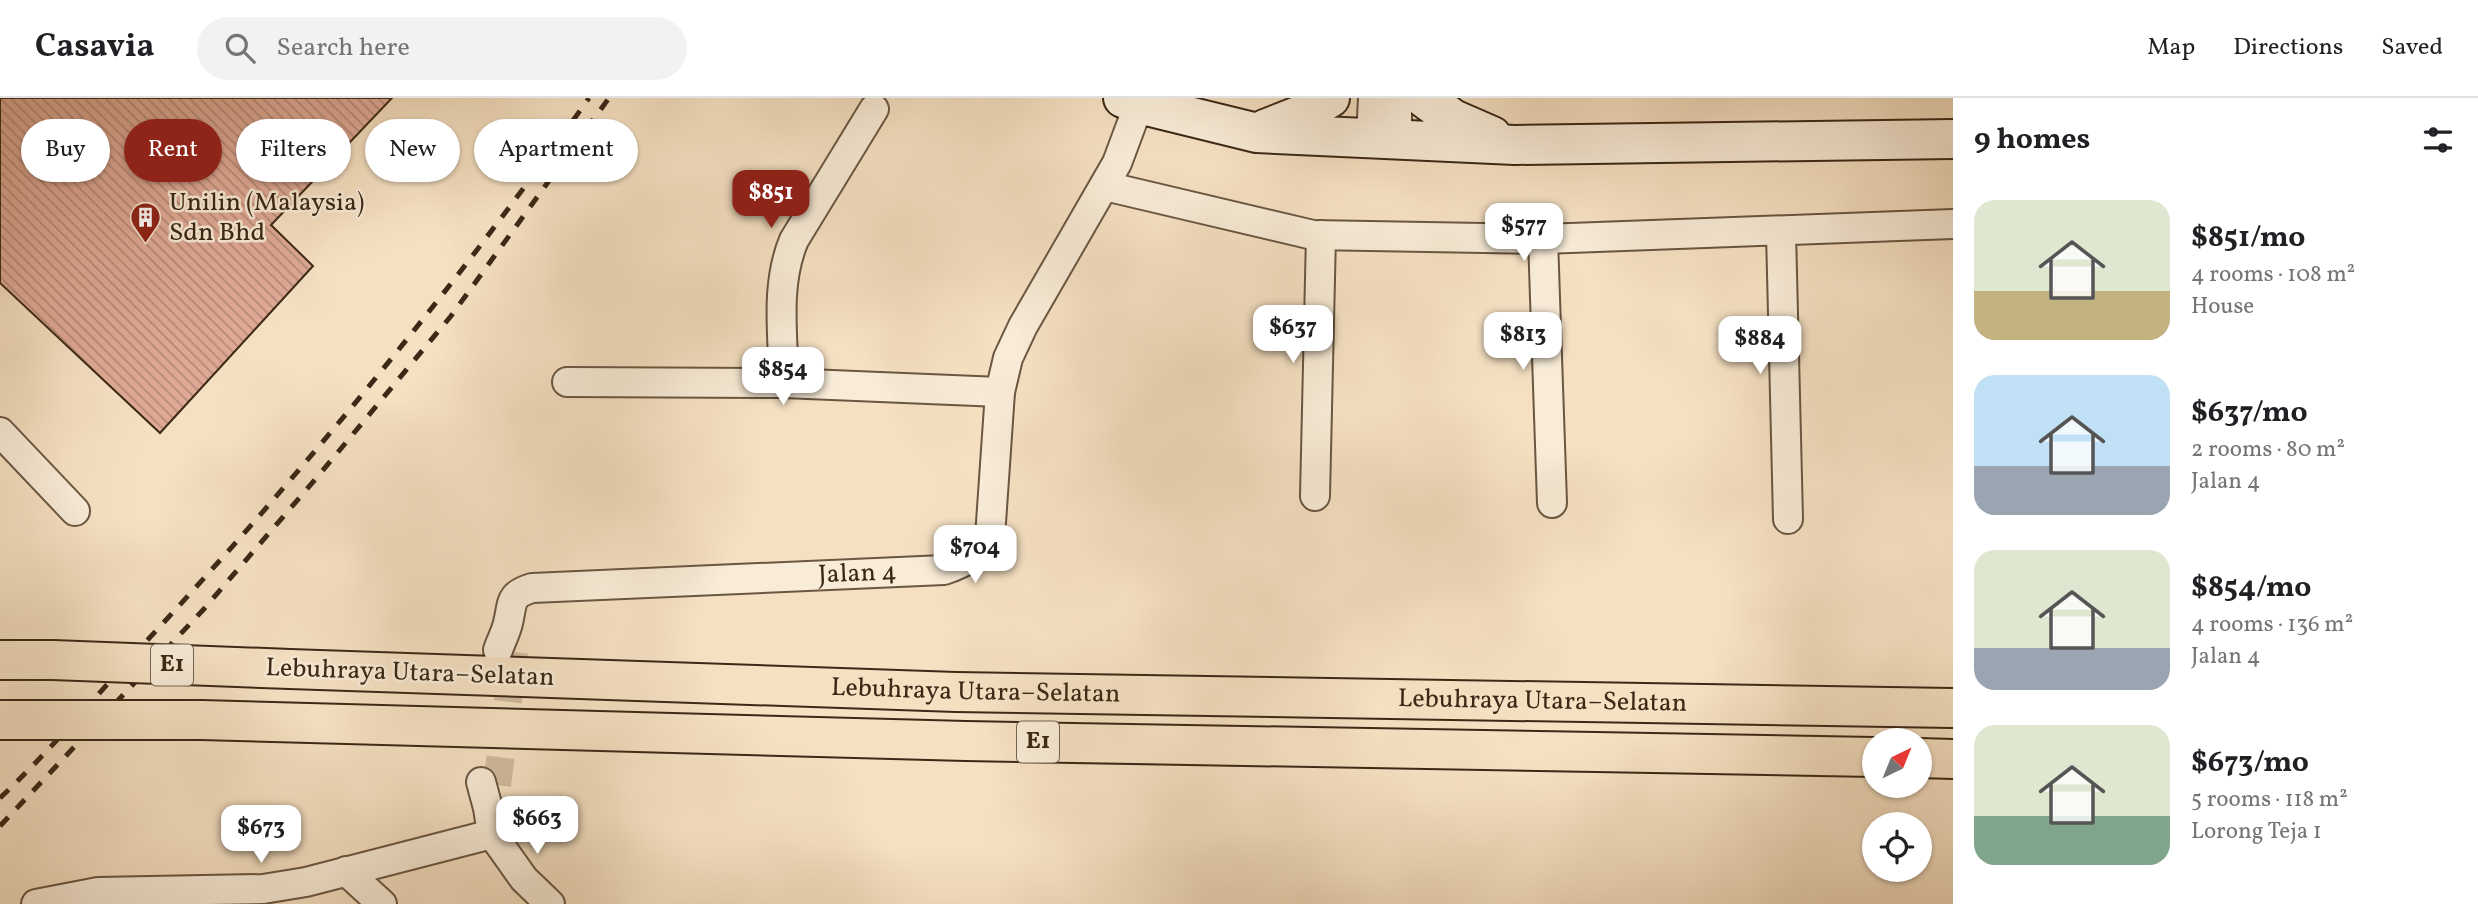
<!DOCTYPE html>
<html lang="en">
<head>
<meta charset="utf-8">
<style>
  :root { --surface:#fff; --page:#f2f2f2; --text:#202124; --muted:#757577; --line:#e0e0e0; --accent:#8f2418 }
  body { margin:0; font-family:Vollkorn,serif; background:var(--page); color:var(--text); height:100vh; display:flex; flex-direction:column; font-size:26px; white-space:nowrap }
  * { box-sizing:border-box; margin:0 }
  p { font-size:23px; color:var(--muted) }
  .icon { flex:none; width:38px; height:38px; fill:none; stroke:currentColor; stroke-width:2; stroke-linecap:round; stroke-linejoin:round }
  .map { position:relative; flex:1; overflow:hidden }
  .side { display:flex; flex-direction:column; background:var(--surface); width:525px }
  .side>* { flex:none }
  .hud { position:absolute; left:21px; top:21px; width:665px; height:63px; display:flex; gap:14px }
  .needle { width:46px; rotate:43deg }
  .tools { position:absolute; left:1862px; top:630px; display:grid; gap:14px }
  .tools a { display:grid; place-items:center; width:70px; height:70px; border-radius:50%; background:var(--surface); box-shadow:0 2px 5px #0004; font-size:35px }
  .price { position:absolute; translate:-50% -60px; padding:0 16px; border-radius:14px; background:#fff; color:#222; font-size:23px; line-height:46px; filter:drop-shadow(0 2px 4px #0008) }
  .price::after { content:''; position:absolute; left:50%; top:42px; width:21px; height:16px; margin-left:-10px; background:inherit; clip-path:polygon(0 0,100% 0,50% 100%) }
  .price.selected { background:var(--accent); color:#fff }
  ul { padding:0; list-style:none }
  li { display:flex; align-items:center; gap:21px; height:175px; padding:0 21px }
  li span { display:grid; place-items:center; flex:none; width:196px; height:140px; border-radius:21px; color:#555 }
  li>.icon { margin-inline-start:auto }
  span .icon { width:84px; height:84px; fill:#fffc; stroke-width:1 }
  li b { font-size:30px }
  h2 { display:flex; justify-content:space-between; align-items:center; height:84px; padding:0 21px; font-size:30px }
  .pill { padding:0 24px; border-radius:32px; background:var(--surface); box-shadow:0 2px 5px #0004; font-size:24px; line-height:63px }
  .pill.selected { background:var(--accent); color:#fff }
  header { display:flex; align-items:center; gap:42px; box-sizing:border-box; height:98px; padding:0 35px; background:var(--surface); border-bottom:2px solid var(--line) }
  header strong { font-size:33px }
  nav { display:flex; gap:38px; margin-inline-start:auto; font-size:24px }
  .search { width:490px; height:63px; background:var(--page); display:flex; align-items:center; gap:18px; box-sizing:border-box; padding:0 24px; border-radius:38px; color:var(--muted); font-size:26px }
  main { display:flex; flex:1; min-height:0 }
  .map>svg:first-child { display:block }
</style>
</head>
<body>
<header>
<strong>Casavia</strong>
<div class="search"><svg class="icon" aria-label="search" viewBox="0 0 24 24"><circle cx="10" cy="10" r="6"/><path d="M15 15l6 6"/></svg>Search here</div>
<nav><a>Map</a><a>Directions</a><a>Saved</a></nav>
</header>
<main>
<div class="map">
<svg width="1953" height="806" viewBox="0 0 1953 806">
  <defs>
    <pattern id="building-back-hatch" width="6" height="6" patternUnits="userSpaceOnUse" patternTransform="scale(1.75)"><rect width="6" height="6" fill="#dfa995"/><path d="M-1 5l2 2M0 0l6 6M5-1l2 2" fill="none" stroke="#b68a79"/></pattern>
  </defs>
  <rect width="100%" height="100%" fill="#f5e0c2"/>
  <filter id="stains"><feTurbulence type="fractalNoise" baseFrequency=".00286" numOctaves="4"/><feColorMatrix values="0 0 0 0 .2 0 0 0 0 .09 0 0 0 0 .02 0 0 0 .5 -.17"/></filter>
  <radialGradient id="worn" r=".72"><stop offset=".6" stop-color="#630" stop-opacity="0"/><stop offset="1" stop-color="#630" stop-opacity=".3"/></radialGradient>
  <path fill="url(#building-back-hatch)" stroke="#3b2816" stroke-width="2" d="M0,0h392l-121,127 42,41 -153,167 -160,-150z"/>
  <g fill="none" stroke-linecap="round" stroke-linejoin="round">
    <path stroke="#d0bba0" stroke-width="28" stroke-dasharray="28 14" stroke-linecap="butt" d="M497,687l17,-133"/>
    <defs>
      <g id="minor">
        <path d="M1371,39l2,-39"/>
        <path d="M1397,41v-41"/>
        <path d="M1105,88l208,49 230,4 410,-15"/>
        <path d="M1781,134l7,287"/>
        <path d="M1543,141l9,264"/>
        <path d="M567,284l217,1 216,9"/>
        <path d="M784,285c-1,-48 -9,-98 10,-143l80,-131"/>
        <path d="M0,334l75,79"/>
        <path d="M1315,398l6,-261"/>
        <path id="s1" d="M498,552c3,-9 8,-18 10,-27 5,-21 1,-28 24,-35l412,-18c23,-8 32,-14 46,-33l10,-145 8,-34 15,-32 94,-163 22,-59"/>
        <path d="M481,684l7,26 4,26 32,45 26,25"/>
        <path d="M346,773l36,33"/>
        <path d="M36,806l62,-12 165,-3 43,-7 186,-48"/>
      </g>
      <path id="secondary" d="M1123,0l16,6 118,29 258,12 438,-6
        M1424,0l29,21 39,17
        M1265,31l38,-15 27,-16"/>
      <g id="motorway">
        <path d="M0,562h53"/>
        <path id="s2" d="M290,571l666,23 997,16"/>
        <path d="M201,622l765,21 908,16"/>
        <path d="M1920,660l33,1"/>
      </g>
    </defs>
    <use href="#minor" stroke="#6a5641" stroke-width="32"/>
    <use href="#secondary" stroke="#3b2816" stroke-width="42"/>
    <use href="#motorway" stroke="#3b2816" stroke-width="42"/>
    <use href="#minor" stroke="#f8ebd7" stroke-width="28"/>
    <use href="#secondary" stroke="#f8ebd7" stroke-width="38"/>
    <use href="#motorway" stroke="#f5e0c2" stroke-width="38"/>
    <path stroke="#3b2816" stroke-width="5" stroke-dasharray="12 12" stroke-linecap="butt" d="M0,700c50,-47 94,-100 141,-151 161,-173 311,-356 448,-549
      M0,728l203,-216 116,-135 132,-159 158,-218"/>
    <defs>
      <path id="motorway-bridge" d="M53,562l237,9
        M0,622h201"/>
    </defs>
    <use href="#motorway-bridge" stroke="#3b2816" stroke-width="42" stroke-linecap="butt"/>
    <use href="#motorway-bridge" stroke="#f5e0c2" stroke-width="38"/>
  </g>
  <defs>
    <symbol id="building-pin" viewBox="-11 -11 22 30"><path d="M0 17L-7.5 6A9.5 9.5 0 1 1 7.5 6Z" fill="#8f2418" stroke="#f8ebd7"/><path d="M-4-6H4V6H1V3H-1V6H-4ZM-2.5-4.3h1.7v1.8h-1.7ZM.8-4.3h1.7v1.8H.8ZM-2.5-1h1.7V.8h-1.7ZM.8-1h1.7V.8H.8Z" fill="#fff"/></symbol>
  </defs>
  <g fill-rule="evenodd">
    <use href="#building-pin" x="128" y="102" width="35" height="47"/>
  </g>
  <g text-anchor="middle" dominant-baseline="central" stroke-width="5" stroke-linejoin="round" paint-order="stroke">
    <g fill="#f8ebd7" stroke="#746250" stroke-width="2">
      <rect x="151" y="546.5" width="42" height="41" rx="5"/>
      <rect x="1017" y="623.5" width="42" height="41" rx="5"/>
    </g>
    <g font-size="24" font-weight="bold" fill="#3b2816">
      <text x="172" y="567">E1</text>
      <text x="1038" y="644">E1</text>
    </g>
    <g font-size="26" fill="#3b2816" stroke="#f8ebd7" text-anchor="start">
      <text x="169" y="105">Unilin (Malaysia)<tspan x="169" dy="30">Sdn Bhd</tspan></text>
    </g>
    <g font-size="26" fill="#3b2816" stroke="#f8ebd7">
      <text stroke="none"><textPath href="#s1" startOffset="401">Jalan 4</textPath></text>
      <text transform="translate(410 575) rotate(2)">Lebuhraya Utara–Selatan</text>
      <text stroke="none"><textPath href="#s2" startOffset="686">Lebuhraya Utara–Selatan</textPath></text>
      <text stroke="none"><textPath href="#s2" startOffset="1253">Lebuhraya Utara–Selatan</textPath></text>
    </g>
  </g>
  <rect width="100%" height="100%" filter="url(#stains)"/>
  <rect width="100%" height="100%" fill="url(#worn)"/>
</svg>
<div class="tools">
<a><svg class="needle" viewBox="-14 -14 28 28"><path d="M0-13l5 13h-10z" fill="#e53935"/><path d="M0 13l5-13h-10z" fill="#757577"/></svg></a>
<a><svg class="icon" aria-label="locate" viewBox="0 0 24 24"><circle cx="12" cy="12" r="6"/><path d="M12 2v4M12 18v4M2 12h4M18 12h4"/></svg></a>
</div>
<b class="price selected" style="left:771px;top:132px">$851</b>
<b class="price" style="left:1524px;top:165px">$577</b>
<b class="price" style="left:1293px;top:267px">$637</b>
<b class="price" style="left:1523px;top:274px">$813</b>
<b class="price" style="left:1760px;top:278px">$884</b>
<b class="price" style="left:783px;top:309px">$854</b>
<b class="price" style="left:975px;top:487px">$704</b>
<b class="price" style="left:537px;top:758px">$663</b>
<b class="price" style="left:261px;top:767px">$673</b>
<div class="hud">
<a class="pill">Buy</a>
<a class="pill selected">Rent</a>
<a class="pill">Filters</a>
<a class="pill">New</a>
<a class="pill">Apartment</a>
</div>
</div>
<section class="side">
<h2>9 homes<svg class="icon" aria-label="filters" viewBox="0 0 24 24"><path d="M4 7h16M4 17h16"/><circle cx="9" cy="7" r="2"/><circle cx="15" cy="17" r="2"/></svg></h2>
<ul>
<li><span style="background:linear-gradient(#dfe7d0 65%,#c2b280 0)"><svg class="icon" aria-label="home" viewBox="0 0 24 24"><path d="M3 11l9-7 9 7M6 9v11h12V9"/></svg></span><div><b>$851/mo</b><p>4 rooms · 108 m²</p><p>House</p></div></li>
<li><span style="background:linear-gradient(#bfe0f5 65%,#9aa5b1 0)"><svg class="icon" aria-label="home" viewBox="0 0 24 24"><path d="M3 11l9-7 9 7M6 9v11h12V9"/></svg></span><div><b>$637/mo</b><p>2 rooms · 80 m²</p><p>Jalan 4</p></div></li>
<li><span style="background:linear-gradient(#dfe7d0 70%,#9aa5b1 0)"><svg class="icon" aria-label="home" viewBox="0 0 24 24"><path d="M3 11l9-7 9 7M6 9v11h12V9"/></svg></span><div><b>$854/mo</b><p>4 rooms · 136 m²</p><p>Jalan 4</p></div></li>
<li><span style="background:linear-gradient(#dfe7d0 65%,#7fa58c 0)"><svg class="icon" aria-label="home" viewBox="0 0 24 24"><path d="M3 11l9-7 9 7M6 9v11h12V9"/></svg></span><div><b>$673/mo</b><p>5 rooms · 118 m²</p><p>Lorong Teja 1</p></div></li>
</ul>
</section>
</main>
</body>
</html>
